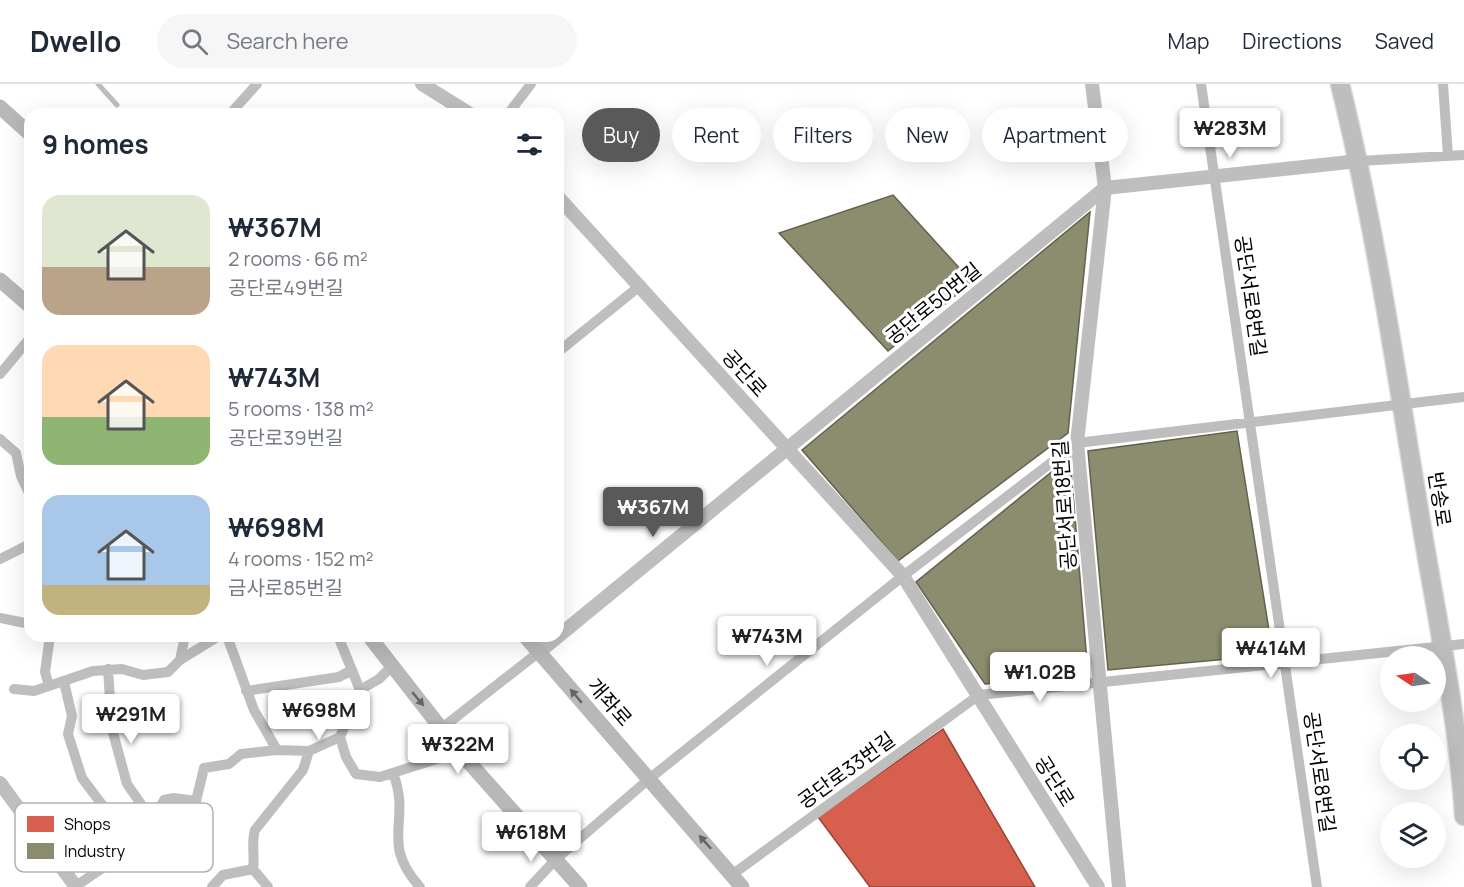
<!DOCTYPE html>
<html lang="en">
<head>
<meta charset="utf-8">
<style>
  :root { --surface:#fff; --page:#f6f6f7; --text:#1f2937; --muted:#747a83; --line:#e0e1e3; --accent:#595959 }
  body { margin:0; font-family:Manrope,"Noto Sans KR",sans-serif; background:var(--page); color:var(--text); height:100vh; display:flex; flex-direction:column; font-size:22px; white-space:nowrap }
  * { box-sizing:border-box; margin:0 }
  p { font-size:20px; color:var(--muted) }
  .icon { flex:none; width:33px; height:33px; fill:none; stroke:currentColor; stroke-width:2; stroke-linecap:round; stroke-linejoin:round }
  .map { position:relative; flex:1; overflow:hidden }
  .drawer { position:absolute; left:24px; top:24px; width:540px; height:534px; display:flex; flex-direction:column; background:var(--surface); border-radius:18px; box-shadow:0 6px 24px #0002 }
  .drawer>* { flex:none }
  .guide { position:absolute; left:582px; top:24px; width:570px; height:54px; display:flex; gap:12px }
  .needle { width:39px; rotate:283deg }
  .buttons { position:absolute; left:1380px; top:562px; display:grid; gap:12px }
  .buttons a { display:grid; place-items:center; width:66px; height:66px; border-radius:50%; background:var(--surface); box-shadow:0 6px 24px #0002; font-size:30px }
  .price { position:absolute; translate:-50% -51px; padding:0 14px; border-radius:6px; background:#fff; color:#222; font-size:20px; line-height:39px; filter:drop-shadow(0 2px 3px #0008) }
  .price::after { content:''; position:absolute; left:50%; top:36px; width:18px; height:14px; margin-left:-9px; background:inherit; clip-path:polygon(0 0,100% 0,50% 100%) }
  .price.current { background:var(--accent); color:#fff }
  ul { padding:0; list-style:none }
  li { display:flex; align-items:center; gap:18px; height:150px; padding:0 18px }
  li span { display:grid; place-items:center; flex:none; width:168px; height:120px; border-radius:18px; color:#555 }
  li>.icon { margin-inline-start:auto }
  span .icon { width:72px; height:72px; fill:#fffc; stroke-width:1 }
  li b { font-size:26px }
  h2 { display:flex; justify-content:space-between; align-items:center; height:72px; padding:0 18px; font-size:26px }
  .chip { padding:0 21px; border-radius:27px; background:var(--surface); box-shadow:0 6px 24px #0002; font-size:21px; line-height:54px }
  .chip.current { background:var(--accent); color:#fff }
  header { display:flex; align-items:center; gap:36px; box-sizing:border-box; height:84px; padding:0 30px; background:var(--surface); border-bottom:2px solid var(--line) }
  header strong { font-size:28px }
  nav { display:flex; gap:33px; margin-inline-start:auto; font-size:21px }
  .search { width:420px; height:54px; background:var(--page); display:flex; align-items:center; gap:15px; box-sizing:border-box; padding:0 21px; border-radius:33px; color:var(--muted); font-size:22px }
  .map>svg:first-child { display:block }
</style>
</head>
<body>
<header>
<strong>Dwello</strong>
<div class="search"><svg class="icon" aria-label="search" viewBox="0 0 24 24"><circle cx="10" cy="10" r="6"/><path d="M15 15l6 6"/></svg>Search here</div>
<nav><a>Map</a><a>Directions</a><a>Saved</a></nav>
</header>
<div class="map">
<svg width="1464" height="803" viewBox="0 0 1464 803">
  <rect width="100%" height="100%" fill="#fff"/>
  <path fill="#d6604d" stroke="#964336" stroke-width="1.5" d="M943,645l92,158h-165l-52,-70z"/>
  <path fill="#8c8c6e" stroke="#62624d" stroke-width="1.5" d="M893,111l79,87 -84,69 -109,-118z
    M1090,128l-22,221 -170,128 -96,-111z
    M1237,347l36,224 -165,15 -20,-219z
    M1070,373l18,217 -103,10 -69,-102z"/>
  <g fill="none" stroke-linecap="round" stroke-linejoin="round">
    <defs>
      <path id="primary" d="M1340,0c35,142 56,288 80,432 16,99 38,200 44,300"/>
    </defs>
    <use href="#primary" stroke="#dbdbdb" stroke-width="21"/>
    <path stroke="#bebebe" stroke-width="5" d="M98,0l19,21"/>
    <path stroke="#bebebe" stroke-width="10" d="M1201,0l116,803
      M1443,0l5,72
      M230,30l27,-30
      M508,30l23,-30
      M1359,77l105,-6
      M558,268l83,-67
      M0,290l30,-36
      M0,355l16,14 5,23 9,19
      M0,475l30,-15
      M0,534l30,6
      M227,552l27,74 23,40 32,1 -6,19 -48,60c-4,13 0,25 -2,39
      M338,552l22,54
      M180,576l5,-24
      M108,585l4,60 15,55 26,37
      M64,598l8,34 -4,18 14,44 52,69
      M49,602l-4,-14 5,-36
      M14,605l20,2 59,-20 29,-2 21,6 25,-3 12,-12 39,-24
      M246,607l93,-14 11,-6
      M442,644l97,-76
      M340,653l6,20 10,17 24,3 69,-22 9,-5
      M309,667l31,-14 20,-47 19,-11 12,-12
      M393,689c19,48 -14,69 27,114
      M253,785l15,18
      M733,790l246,-179 485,-51
      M76,802l66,-45 22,-41 10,-2 22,3 8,-33 25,-4 12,-10 36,-4
      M212,803l11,-12 30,-6
      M530,803l26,-28 93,-80 254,-203 174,-133 387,-46"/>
    <path stroke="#bebebe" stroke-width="14" d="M422,0l48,30
      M1092,0l13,104 -28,255 42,444
      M558,113l345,379 195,311
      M539,568l566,-464 254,-27
      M0,699l76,104"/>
    <path stroke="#b8b8b8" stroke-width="15" d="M0,23l30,27
      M0,196l30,26
      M369,552l89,114 122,137
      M525,552l217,251"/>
    <use href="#primary" stroke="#bebebe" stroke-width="18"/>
  </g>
  <defs><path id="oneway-solid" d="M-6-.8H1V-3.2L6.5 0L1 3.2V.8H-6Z" transform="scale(1.5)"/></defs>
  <g fill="#656565">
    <use href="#oneway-solid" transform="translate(576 612) rotate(-130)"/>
    <use href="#oneway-solid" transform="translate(418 615) rotate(50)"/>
    <use href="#oneway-solid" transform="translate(705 758) rotate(-132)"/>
  </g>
  <g text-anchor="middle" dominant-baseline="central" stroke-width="6" stroke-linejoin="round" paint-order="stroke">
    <g font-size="20" fill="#000" stroke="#fff">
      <text transform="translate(1251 212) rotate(82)">공단서로8번길</text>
      <text transform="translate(933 219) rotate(-39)">공단로50번길</text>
      <text transform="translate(745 289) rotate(48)">공단로</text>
      <text transform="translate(1440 415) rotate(81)">반송로</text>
      <text transform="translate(1064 421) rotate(-94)">공단서로18번길</text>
      <text transform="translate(610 618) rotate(49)">개좌로</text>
      <text transform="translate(846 686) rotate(-36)">공단로33번길</text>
      <text transform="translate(1320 688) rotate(82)">공단서로8번길</text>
      <text transform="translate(1055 697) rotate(58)">공단로</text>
    </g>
  </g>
  <rect x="15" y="719" width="198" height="69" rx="9" fill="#fff" stroke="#b2b2b2" stroke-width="1.5"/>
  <rect x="27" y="732" width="27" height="16" fill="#d6604d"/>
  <rect x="27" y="759" width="27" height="16" fill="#8c8c6e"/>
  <g font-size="16" fill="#000">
    <text x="64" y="746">Shops</text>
    <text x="64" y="773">Industry</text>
  </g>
</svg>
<div class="buttons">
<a><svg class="needle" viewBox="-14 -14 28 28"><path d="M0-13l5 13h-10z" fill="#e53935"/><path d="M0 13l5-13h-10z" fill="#747a83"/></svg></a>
<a><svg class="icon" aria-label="locate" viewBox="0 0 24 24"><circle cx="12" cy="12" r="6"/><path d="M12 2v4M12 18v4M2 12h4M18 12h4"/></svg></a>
<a><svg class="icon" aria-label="layers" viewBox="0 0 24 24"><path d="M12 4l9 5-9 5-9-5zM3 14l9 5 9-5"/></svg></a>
</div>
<b class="price" style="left:1230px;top:75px">₩283M</b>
<b class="price current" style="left:653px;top:454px">₩367M</b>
<b class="price" style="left:767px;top:583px">₩743M</b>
<b class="price" style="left:1271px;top:595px">₩414M</b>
<b class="price" style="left:1040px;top:619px">₩1.02B</b>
<b class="price" style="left:319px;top:657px">₩698M</b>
<b class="price" style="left:131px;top:661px">₩291M</b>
<b class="price" style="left:458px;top:691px">₩322M</b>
<b class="price" style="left:531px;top:779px">₩618M</b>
<div class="guide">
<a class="chip current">Buy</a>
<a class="chip">Rent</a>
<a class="chip">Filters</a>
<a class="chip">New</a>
<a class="chip">Apartment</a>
</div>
<section class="drawer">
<h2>9 homes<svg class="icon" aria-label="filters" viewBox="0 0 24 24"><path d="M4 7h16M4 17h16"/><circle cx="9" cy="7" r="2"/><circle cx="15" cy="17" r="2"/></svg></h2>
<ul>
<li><span style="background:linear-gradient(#dfe7d0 60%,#b9a48a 0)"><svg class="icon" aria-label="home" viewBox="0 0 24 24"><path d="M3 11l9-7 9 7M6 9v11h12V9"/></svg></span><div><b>₩367M</b><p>2 rooms · 66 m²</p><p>공단로49번길</p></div></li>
<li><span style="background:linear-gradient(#ffd9b3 60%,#8fb573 0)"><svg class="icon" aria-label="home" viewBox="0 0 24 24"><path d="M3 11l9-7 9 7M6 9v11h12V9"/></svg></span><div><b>₩743M</b><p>5 rooms · 138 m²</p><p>공단로39번길</p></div></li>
<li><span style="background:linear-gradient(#a9c7e8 75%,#c2b280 0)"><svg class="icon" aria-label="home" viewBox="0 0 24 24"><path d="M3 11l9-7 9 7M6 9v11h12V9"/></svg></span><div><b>₩698M</b><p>4 rooms · 152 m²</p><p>금사로85번길</p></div></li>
</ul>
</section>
</div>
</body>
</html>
